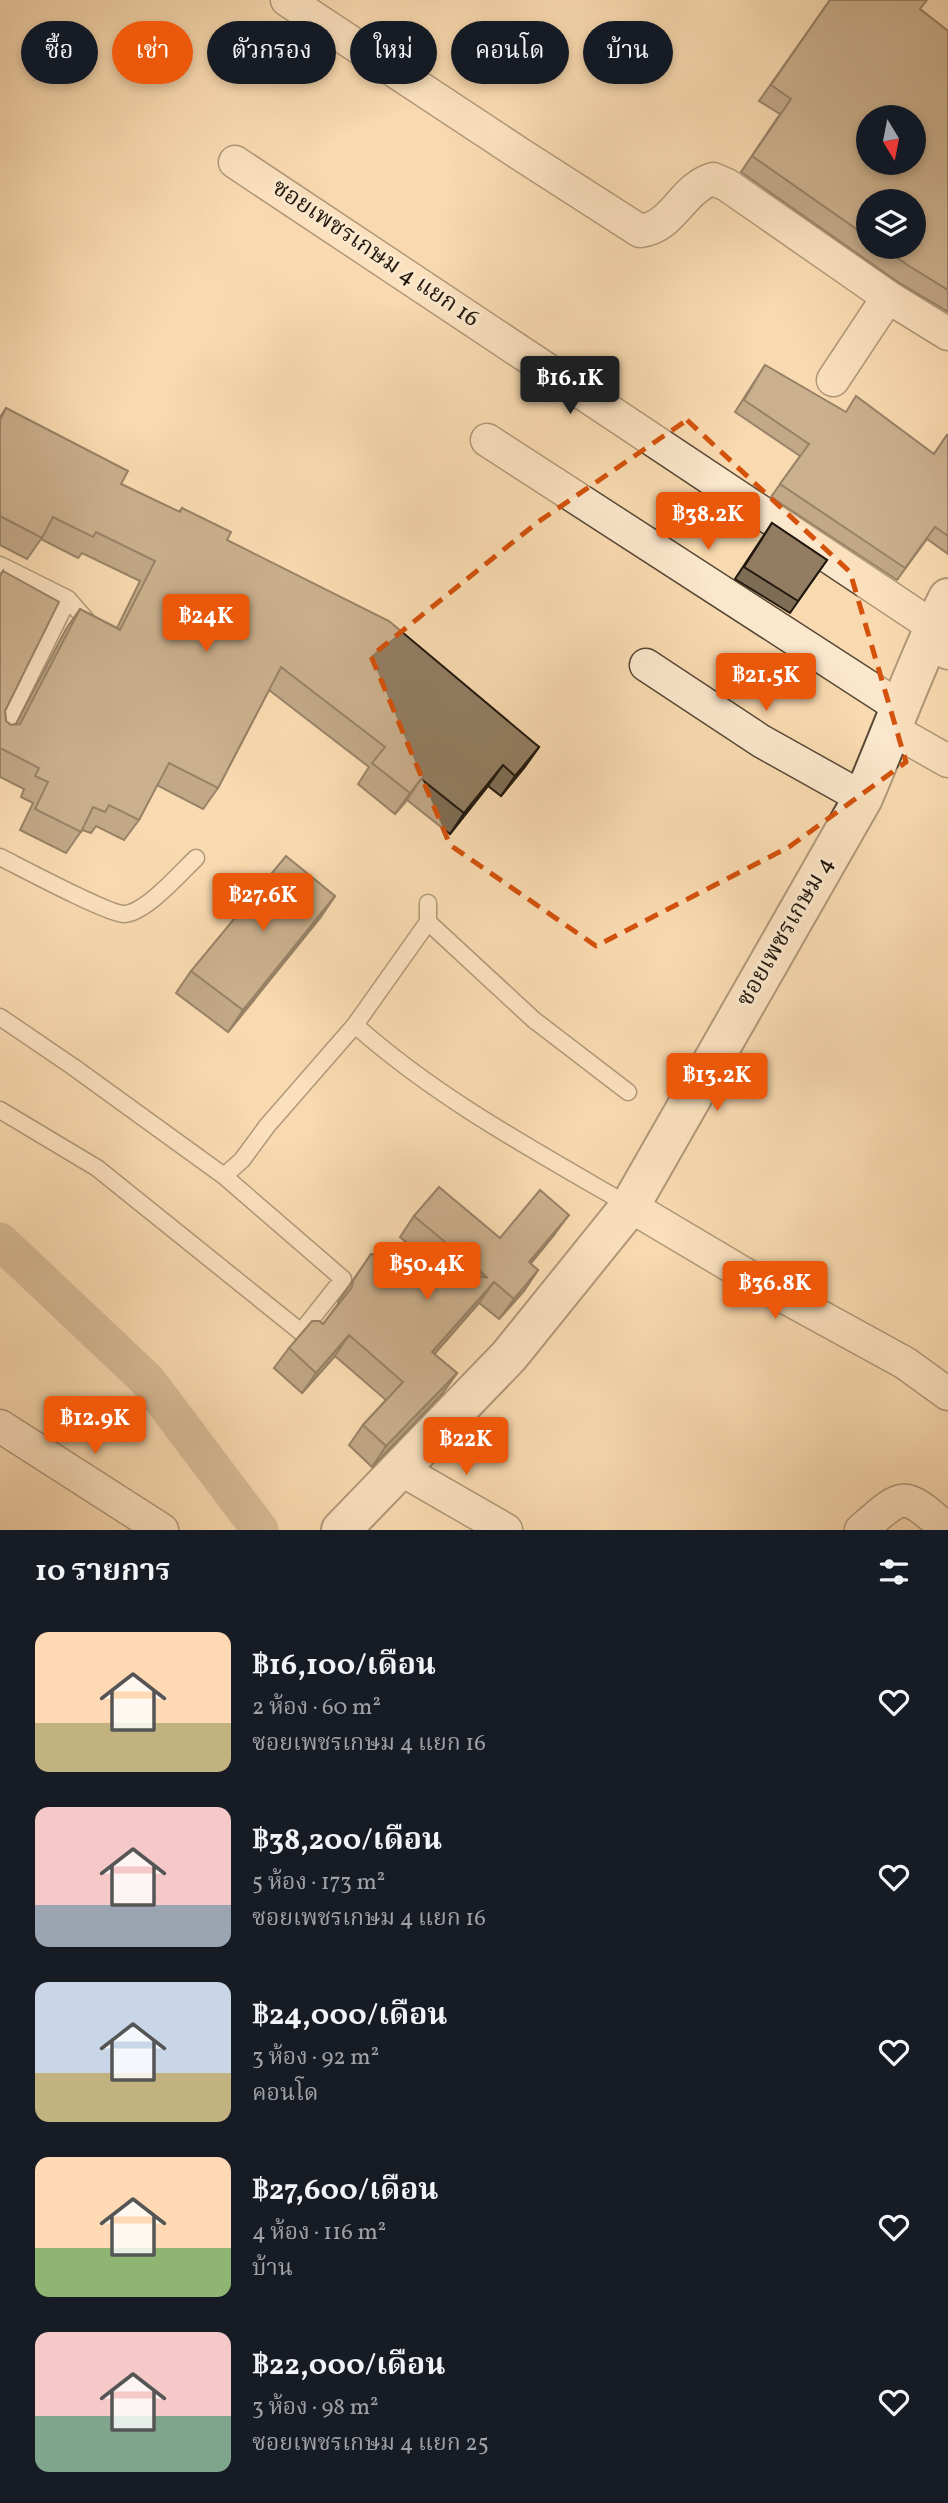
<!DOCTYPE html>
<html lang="th">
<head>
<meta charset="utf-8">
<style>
  :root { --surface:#171b24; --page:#20242c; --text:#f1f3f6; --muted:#9ea1a6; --accent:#ea580c }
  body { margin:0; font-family:Vollkorn,"Noto Serif Thai",serif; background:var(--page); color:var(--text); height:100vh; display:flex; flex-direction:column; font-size:26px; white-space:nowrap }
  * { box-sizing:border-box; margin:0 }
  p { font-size:23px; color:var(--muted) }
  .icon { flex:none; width:38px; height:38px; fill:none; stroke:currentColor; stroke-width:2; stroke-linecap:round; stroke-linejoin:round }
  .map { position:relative; height:1530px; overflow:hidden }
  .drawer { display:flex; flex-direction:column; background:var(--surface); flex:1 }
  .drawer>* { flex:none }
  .hud { position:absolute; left:21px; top:21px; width:906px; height:63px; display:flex; gap:14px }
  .needle { width:46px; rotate:170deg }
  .tools { position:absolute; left:856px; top:105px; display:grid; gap:14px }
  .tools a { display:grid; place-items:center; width:70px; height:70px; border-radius:50%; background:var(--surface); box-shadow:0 4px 10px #0003; font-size:35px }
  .price { position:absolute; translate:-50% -60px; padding:0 16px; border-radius:7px; background:var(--accent); color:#fff; font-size:23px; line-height:46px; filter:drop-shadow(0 2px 4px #0008) }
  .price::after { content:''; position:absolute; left:50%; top:42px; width:21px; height:16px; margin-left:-10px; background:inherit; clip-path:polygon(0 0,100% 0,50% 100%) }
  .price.current { background:#222; color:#fff }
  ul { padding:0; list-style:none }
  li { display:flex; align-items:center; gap:21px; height:175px; padding:0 35px }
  li span { display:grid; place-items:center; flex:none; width:196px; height:140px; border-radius:14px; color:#555 }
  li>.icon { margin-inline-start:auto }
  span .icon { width:84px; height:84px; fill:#fffc; stroke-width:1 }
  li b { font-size:30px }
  h2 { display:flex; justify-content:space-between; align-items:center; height:84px; padding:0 35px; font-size:30px }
  .chip { padding:0 24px; border-radius:32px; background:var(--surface); box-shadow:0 4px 10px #0003; font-size:24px; line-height:63px }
  .chip.current { background:var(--accent); color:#fff }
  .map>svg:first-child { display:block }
</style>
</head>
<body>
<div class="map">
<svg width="948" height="1530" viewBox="0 0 948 1530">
  <rect width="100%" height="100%" fill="#f9dab0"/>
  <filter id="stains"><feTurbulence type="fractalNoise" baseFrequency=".00286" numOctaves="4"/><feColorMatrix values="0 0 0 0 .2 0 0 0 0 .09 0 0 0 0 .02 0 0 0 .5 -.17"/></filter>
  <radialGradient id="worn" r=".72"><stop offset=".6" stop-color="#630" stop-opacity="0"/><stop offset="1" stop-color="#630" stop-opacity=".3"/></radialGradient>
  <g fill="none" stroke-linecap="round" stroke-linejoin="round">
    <path stroke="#b09879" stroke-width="37" d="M0,1241l147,139 113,150"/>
    <defs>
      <path id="service" d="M0,565l68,34 20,23
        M0,736l68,-137
        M0,857c20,10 108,57 124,57 22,-1 56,-41 72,-56
        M428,922l106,98 94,72
        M0,1017l72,49 152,110 119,103 -42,53 -204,-164 -97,-58
        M355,1025c82,73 180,126 275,181
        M224,1176l18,-16 25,-34 88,-101 73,-103v-19"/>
      <path id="minor" d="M287,0l233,154 120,77c34,-4 42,-43 73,-52l14,6 161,112 60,37
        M235,162l699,465
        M833,380l55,-83
        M487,440l414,268
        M926,642l22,11
        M646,665l115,76 102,57
        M893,730l55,31
        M630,1206l133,79 142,78 43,31
        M0,1426l162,104
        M400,1469l106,61
        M861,1530c44,-39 42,-39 87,0"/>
      <path id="tertiary" d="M341,1530l168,-174 121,-150 233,-408c29,-67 53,-135 85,-200"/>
    </defs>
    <use href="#service" stroke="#584836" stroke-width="19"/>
    <use href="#minor" stroke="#584836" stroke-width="35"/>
    <use href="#tertiary" stroke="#584836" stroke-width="42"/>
    <use href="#service" stroke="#fbe7cc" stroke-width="16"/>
    <use href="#minor" stroke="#fbe7cc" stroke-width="32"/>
    <use href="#tertiary" stroke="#fbe7cc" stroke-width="38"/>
  </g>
  <path fill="#7e6c54" stroke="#22180e" stroke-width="2" fill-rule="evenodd" d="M830,0l90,9 28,22v281l-50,-30 -157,-110 39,-58 -21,-13zM868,201l46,46h-46z
    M765,365l80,47 89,42 13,-19 1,1v118l-21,-15 -30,41 -126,-83 29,-41 -65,-44z
    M6,408l115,76 58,28 3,-4 45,32 312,207 -15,21 -23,28 -13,-10 -38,48 -43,-34 -12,14 -37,-30 11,-17 -100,-77 -51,98 -15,21 -46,-24 -18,35 -15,20 -28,-14 -5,7 -9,-3 -16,23 -46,-23 13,-27 -12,-6 3,-8 -24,-12v-202l3,-4 2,140 1,10 5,4 5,-1 50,-95 14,-20 37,19 23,-47 -58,-28 -4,5 -37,-19 -14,20 -27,-14v-128z
    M772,523l55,37 -37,53 -55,-34z
    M335,896l-15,22 -92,114 -52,-39 15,-22z
    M414,1216l86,22 54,-3 -24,29 8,6 -14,21 -25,28 -20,-16 -45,51 23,19 -15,21 -70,73 -23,-22 14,-20 23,-25 -51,-44 -33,37 -28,-25 15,-20 34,-24 15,-20v-2l33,-48 66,14 -37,-31z"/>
  <path fill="#665845" stroke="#22180e" stroke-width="2" d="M539,747l-15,21 -23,28 14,-20z
    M503,765l-15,21 -38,48 14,-21z
    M421,779l-14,21 -12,14 15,-21z
    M335,896l-15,22 -92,114 15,-22z
    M569,1215l-15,20 -39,48 14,-21z
    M538,1270l-14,21 -25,28 15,-20z
    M494,1282l-15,21 -61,70 14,-21z
    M349,1335l-14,21 -33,37 14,-20z
    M457,1373l-15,21 -70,73 14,-21z"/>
  <path fill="#927d62" stroke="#22180e" stroke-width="2" fill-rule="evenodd" d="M830,0h97l-7,9 28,22v259l-39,-24 -27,-19h32v-46h-46v36l-116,-81 39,-57 -20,-14zM868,117h46v46h-46z
    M765,365l81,47 10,-16 78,58 13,-19 1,1v100l-13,-9 -30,41 -125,-84 29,-40 -65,-44z
    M6,408l122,63 -7,13 59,28 2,-4 49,24 -4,8 162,81 150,126 -24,29 -12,-11 -39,48 -43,-34 -11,14 -38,-30 13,-16 -104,-80 -63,121 -49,-25 -30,57 -30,-15 -4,7 -12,-5 -12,25 -46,-23 13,-27 -13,-6 4,-8 -39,-20v-172l3,-5 56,31 -54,109 1,10 5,4 9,-1 60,-115 40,21 35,-69 -59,-29 -3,5 -40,-20 -11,21 -42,-22v-96z
    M772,523l55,37 -29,41 -54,-34z
    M286,856l49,40 -92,114 -52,-39z
    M439,1187l61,51 40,-48 29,25 -40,47 9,8 -24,29 -20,-17 -62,70 25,21 -71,73 -23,-21 40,-43 -54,-47 -33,38 -27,-25 23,-27h7l4,3 29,-37 1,-6 18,-27 117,24 -74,-62z"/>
  <path d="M0 0H948V1530H0ZM687,420l163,152 56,190 -117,85 -193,99 -146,-101 -79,-189 167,-134z" fill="#f9dab0" fill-opacity=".55" fill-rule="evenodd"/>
  <path fill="none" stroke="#d4520c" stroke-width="5" stroke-dasharray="14 9" stroke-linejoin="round" d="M687,420l163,152 56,190 -117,85 -193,99 -146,-101 -79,-189 167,-134z"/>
  <g text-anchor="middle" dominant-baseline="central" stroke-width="6" stroke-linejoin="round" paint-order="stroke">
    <g font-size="24" fill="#22180e" stroke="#fbe7cc">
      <text transform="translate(375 254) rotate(34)">ซอยเพชรเกษม 4 แยก 16</text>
      <text transform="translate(786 932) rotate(-60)">ซอยเพชรเกษม 4</text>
    </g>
  </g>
  <rect width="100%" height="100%" filter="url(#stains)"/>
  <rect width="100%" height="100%" fill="url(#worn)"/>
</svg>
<div class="tools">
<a><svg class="needle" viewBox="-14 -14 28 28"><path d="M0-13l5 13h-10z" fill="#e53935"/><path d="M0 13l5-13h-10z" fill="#9ea1a6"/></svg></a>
<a><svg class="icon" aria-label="layers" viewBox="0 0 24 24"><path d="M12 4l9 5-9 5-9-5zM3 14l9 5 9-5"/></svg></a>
</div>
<b class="price current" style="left:570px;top:416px">฿16.1K</b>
<b class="price" style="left:708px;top:552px">฿38.2K</b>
<b class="price" style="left:206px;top:654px">฿24K</b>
<b class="price" style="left:766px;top:713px">฿21.5K</b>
<b class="price" style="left:263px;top:933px">฿27.6K</b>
<b class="price" style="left:717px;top:1113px">฿13.2K</b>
<b class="price" style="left:427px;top:1302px">฿50.4K</b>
<b class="price" style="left:775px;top:1321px">฿36.8K</b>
<b class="price" style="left:95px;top:1456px">฿12.9K</b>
<b class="price" style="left:466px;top:1477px">฿22K</b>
<div class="hud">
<a class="chip">ซื้อ</a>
<a class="chip current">เช่า</a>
<a class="chip">ตัวกรอง</a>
<a class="chip">ใหม่</a>
<a class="chip">คอนโด</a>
<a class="chip">บ้าน</a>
</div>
</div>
<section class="drawer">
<h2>10 รายการ<svg class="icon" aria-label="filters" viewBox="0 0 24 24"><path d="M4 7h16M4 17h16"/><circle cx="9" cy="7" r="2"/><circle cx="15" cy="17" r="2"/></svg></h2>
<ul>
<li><span style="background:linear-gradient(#ffd9b3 65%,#c2b280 0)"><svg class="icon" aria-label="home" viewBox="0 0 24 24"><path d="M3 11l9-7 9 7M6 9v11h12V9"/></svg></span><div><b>฿16,100/เดือน</b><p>2 ห้อง · 60 m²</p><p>ซอยเพชรเกษม 4 แยก 16</p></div><svg class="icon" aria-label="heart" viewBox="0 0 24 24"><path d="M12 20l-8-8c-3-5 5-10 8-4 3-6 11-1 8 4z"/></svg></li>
<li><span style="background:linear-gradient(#f6c9c9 70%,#9aa5b1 0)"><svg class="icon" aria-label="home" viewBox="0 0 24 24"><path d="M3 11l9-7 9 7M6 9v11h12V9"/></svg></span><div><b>฿38,200/เดือน</b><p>5 ห้อง · 173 m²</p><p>ซอยเพชรเกษม 4 แยก 16</p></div><svg class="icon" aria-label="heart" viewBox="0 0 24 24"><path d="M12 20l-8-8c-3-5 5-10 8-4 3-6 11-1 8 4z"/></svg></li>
<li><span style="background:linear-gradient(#c9d6e8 65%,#c2b280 0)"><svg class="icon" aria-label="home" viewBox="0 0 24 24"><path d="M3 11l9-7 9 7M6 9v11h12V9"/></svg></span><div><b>฿24,000/เดือน</b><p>3 ห้อง · 92 m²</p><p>คอนโด</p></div><svg class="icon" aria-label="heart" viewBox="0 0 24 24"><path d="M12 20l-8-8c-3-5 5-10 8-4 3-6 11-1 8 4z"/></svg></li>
<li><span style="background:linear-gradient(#ffd9b3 65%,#8fb573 0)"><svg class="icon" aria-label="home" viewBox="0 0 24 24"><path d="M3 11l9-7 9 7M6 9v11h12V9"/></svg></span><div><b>฿27,600/เดือน</b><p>4 ห้อง · 116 m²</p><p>บ้าน</p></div><svg class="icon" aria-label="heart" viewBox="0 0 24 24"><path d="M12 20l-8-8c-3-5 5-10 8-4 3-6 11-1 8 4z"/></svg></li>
<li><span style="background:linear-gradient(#f6c9c9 60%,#7fa58c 0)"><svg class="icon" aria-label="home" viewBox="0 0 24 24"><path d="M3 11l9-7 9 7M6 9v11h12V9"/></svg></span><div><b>฿22,000/เดือน</b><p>3 ห้อง · 98 m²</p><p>ซอยเพชรเกษม 4 แยก 25</p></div><svg class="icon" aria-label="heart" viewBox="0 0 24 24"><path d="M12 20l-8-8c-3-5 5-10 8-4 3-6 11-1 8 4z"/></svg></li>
</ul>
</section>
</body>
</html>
